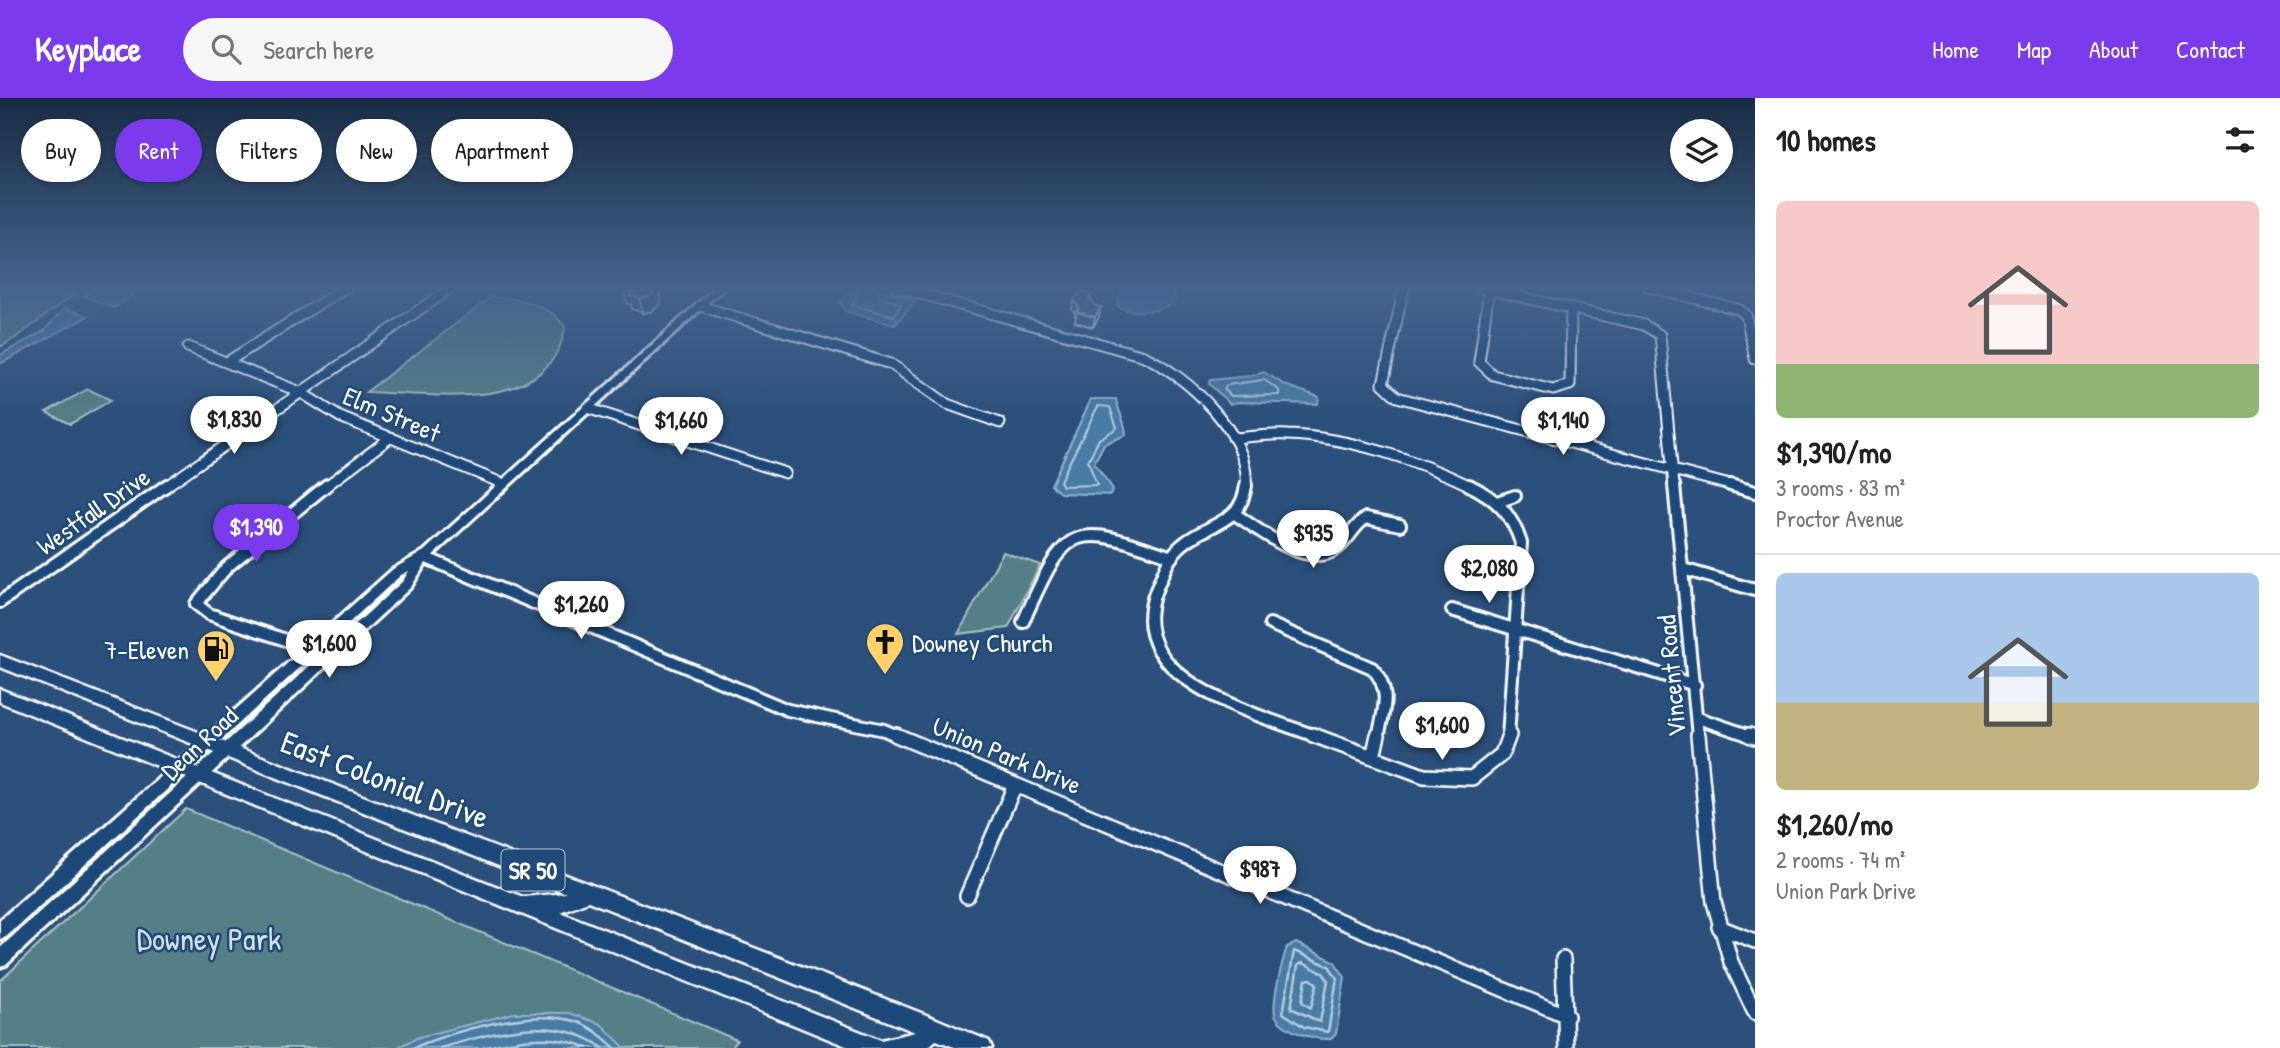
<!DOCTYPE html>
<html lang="en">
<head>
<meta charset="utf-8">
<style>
  :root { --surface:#fff; --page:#f6f6f6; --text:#202124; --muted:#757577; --line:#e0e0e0; --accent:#7c3aed }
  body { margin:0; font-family:"Patrick Hand",sans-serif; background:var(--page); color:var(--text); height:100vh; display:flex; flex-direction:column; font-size:26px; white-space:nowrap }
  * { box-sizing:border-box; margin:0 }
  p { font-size:23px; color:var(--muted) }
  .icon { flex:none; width:38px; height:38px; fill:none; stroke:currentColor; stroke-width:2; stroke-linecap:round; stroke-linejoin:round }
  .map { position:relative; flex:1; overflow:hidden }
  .panel { display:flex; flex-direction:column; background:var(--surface); width:525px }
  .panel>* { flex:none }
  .top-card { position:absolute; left:21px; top:21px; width:665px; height:63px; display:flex; gap:14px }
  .buttons { position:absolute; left:1670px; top:21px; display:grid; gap:14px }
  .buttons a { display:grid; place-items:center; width:63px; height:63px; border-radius:50%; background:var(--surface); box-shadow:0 2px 5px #0004; font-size:35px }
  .price { position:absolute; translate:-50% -60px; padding:0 16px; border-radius:24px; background:#fff; color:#222; font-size:23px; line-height:46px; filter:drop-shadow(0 2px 4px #0008) }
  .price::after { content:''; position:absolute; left:50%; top:42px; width:21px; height:16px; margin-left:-10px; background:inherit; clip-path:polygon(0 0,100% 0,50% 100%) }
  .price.on { background:var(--accent); color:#fff }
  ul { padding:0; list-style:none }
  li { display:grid; align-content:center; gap:14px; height:371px; padding:0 21px }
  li+li { border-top:2px solid var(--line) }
  li span { display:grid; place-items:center; height:217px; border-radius:10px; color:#555 }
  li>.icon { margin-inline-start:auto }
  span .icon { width:126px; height:126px; fill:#fffc; stroke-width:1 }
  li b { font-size:30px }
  h2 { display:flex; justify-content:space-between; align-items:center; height:84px; padding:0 21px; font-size:30px }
  .tag { padding:0 24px; border-radius:32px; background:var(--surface); box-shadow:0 2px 5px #0004; font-size:24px; line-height:63px }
  .tag.on { background:var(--accent); color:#fff }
  header { display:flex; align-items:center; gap:42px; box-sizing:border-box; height:98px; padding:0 35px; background:var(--accent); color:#fff }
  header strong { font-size:33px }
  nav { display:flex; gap:38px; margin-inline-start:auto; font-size:24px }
  .search { width:490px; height:63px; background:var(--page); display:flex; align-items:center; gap:18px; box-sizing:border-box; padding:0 24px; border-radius:38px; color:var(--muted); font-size:26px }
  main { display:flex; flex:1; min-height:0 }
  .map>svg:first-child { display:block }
</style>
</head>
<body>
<header>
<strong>Keyplace</strong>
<div class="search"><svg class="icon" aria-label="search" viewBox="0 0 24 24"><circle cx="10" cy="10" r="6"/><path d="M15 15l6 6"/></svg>Search here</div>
<nav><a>Home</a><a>Map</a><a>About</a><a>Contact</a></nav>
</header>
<main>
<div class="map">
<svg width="1755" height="950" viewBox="0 0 1755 950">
  <rect width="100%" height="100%" fill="#2c507c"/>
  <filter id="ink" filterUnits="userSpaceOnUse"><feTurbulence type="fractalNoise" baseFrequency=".0143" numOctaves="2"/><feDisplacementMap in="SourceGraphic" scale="14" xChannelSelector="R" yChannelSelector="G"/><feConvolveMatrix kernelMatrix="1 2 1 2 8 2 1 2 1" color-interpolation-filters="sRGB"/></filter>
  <g filter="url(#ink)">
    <path fill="#557f86" stroke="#aabfc2" stroke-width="2" d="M0,189h88c-32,16 -56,43 -88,60z
      M491,199c27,1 58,6 74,30 -14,90 -136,66 -199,65z
      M88,291l23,11 -41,24 -24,-12z
      M1003,454l37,13 -32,63 -50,6z
      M186,711l551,231 -5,8h-732v-67z"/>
    <path fill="#487ca5" stroke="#91b0c9" stroke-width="2" d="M96,189h48c-13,6 -17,16 -31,21l-29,-12z
      M856,189h18l42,14 -21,24 -50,-14 -5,-9z
      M1122,189h52l1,12c-9,15 -45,15 -58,7z
      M64,210l24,8 -88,48v-9l44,-24z
      M1264,274l21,13 34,12 -1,7 -80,-2 -8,2 -21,-20 1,-4 40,-4z
      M1091,301h25c2,12 10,24 10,36l-22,9 -10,19 19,26 -3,6 -50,-2 -9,-8z
      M1296,845l38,18 11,16 -9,57 -5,5c-16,1 -46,-7 -55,-22 -6,-11 7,-58 11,-70z
      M514,915h56l31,11 24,24h-229l23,-11z"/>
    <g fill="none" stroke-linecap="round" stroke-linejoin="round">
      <path stroke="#b6cbdb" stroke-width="2" d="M860,189l-8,18 42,11 7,-12 -21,-8 -4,-9
        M1264,282l15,10v5l-48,1 -7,-7 3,-4z
        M1098,308l12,1 7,21 -18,11 -11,22 9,24 -34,1 -3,-5z"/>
      <path stroke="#b6cbdb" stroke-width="2.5" d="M1294,853l35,15 8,12 -9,54 -24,-5 -21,-14z
        M1303,865l20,10 5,7 -8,42 -29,-14 7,-43z
        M1311,881l6,5 -6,24 -9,-6 4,-22z
        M412,950c43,-17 118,-40 163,-27 16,5 28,16 40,27
        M440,950c54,-15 114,-36 163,0
        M482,950c36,-9 71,-15 106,0"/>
      <defs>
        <path id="minor-far2" d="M896,189l248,69c43,20 107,78 102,131
          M1404,189l-21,97 14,13 340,90
          M1477,189l167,38 16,10 14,152
          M1648,189l90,22 8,6 9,44
          M1489,192l-10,72 14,13 60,15 17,-5 1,-77
          M700,208l191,58 56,40 53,19
          M188,249l112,45 40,25 164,67
          M227,264l119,-75
          M587,310l198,65
          M1233,340c18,-1 36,-4 54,-3 62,2 130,25 186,52
          M165,389l287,-200
          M325,389l66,-50"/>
        <path id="minor-far1" d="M1246,387c-4,39 -38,38 -63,59 -14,11 -20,30 -27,46 -36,91 102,124 162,147
          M1469,387c27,13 43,29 52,58l-13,194
          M1674,387l24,252
          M1730,387l25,7
          M1497,404l18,-6
          M1235,416c23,15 72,55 100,36 13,-8 18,-24 31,-32l34,7
          M424,459l364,153 96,20 16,7
          M1683,471l72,21
          M0,504l167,-117
          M1452,512l243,75
          M1023,524c43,-96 46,-102 149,-65
          M1270,526l102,44c20,21 12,42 6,69
          M312,551l-103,-35 -13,-10 31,-37 100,-82
          M1698,620l56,19"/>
        <path id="minor" d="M896,637l671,281
          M1313,637l111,41 48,2 30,-24 7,-19
          M1698,637l16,167 17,60 24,51
          M1749,637l6,2
          M1373,659l5,-22
          M967,798l48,-111
          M1719,829l36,14
          M1563,861l3,89"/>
        <path id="major" d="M716,189h9l-297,273 -17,27 -405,378 -6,2v-19l403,-367 6,-10 -8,4 -395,362 -6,2v-19l393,-351 30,-17z"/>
        <path id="highway" d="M0,557l934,363 55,23 3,7h-35l-21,-8 -9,8h-76l-851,-346v-13l523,208 43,-4 -566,-226zM588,803l327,131 -34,8 -321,-128z"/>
      </defs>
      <use href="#minor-far2" stroke="#fff" stroke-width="13"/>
      <use href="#minor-far1" stroke="#fff" stroke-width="16"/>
      <use href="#minor" stroke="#fff" stroke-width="18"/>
      <use href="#major" stroke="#fff" stroke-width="6"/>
      <use href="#highway" stroke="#fff" stroke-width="5"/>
      <use href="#minor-far2" stroke="#1f4a7a" stroke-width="9"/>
      <use href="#minor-far1" stroke="#1f4a7a" stroke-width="10"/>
      <use href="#minor" stroke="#1f4a7a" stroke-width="13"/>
      <use href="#major" fill="#1f4a7a" fill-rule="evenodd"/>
      <use href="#highway" fill="#1f4a7a" fill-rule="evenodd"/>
    </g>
    <path fill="#545b73" stroke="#fff" stroke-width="2" d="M624,192l37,13 -9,8 -9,2 -11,-4 -1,-4 -4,-2z
      M1074,201l17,1 8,17 -6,10 -18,-5 1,-6 -4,-7z"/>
    <path fill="#454a5e" stroke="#fff" stroke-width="2" d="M658,191l3,14 -9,8 -9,2 -3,-14z
      M1101,209l-2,10 -6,10 2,-10z"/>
    <path fill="#626a86" stroke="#fff" stroke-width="2" d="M627,189h23l8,2 -9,8 -9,2 -11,-3 4,-4 -9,-2z
      M1082,193l10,3 -3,4 6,7 6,2 -6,10 -19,-5 3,-3 -5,-10z"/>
  </g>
  <linearGradient id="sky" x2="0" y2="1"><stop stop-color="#182c44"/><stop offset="0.59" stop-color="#45648e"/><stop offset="1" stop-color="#45648e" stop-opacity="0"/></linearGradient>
  <rect width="1755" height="322" fill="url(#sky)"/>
  <defs>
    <symbol id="church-pin" viewBox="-11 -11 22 30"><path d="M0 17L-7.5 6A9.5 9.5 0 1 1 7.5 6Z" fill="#ffd166" stroke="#1f4a7a"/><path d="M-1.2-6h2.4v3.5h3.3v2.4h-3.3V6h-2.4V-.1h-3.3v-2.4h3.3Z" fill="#111"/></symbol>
    <symbol id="fuel-pin" viewBox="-11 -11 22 30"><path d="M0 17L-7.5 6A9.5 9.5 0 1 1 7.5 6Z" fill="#ffd166" stroke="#1f4a7a"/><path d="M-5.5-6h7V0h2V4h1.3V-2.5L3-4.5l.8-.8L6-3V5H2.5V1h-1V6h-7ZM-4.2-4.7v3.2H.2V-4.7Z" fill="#111"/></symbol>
  </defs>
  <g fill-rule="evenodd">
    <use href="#church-pin" x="863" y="522" width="44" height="60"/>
    <use href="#fuel-pin" x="194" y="529" width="44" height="60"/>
  </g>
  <g text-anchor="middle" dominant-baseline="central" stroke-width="5" stroke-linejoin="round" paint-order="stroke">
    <rect fill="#1f4a7a" stroke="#bcc9d7" stroke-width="2" x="501.5" y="751.5" width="63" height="41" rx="5"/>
    <g font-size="24" font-weight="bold" fill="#fff">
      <text x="533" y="772">SR 50</text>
    </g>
    <g font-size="26" fill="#fff" stroke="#1f4a7a">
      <text transform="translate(392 316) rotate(23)">Elm Street</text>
      <text transform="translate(93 413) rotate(-35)">Westfall Drive</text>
      <text transform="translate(1671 578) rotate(-95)">Vincent Road</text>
      <text transform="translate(199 645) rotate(-43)">Dean Road</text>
      <text transform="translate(1007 657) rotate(23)">Union Park Drive</text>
    </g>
    <g font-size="26" fill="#fff" stroke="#1f4a7a" text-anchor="start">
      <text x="912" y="544">Downey Church</text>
      <text x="189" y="551" text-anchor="end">7-Eleven</text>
    </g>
    <g font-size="32" fill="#fff" stroke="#1f4a7a">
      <text transform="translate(385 681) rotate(21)">East Colonial Drive</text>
    </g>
    <g font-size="32" fill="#d4dfe1" stroke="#1f4a7a">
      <text x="209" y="840">Downey Park</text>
    </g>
  </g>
</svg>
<div class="buttons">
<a><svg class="icon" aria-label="layers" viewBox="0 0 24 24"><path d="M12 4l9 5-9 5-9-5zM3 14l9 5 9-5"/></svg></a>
</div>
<b class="price" style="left:234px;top:358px">$1,830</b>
<b class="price" style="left:681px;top:359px">$1,660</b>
<b class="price" style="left:1563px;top:359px">$1,140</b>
<b class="price on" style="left:256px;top:466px">$1,390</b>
<b class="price" style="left:1313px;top:472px">$935</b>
<b class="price" style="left:1489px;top:507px">$2,080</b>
<b class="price" style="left:581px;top:543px">$1,260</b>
<b class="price" style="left:329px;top:582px">$1,600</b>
<b class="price" style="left:1442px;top:664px">$1,600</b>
<b class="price" style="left:1260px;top:808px">$987</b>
<div class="top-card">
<a class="tag">Buy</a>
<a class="tag on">Rent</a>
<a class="tag">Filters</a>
<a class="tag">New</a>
<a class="tag">Apartment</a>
</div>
</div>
<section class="panel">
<h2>10 homes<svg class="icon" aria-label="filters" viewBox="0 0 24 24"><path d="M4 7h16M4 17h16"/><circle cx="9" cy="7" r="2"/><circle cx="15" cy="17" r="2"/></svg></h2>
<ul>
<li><span style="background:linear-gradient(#f6c9c9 75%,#8fb573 0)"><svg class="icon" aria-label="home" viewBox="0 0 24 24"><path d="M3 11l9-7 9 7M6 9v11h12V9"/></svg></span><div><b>$1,390/mo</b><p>3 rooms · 83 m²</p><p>Proctor Avenue</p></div></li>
<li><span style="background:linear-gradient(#a9c7e8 60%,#c2b280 0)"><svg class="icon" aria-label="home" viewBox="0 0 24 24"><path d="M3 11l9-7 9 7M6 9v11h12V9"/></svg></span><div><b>$1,260/mo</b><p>2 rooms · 74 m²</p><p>Union Park Drive</p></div></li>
</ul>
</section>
</main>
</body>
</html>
